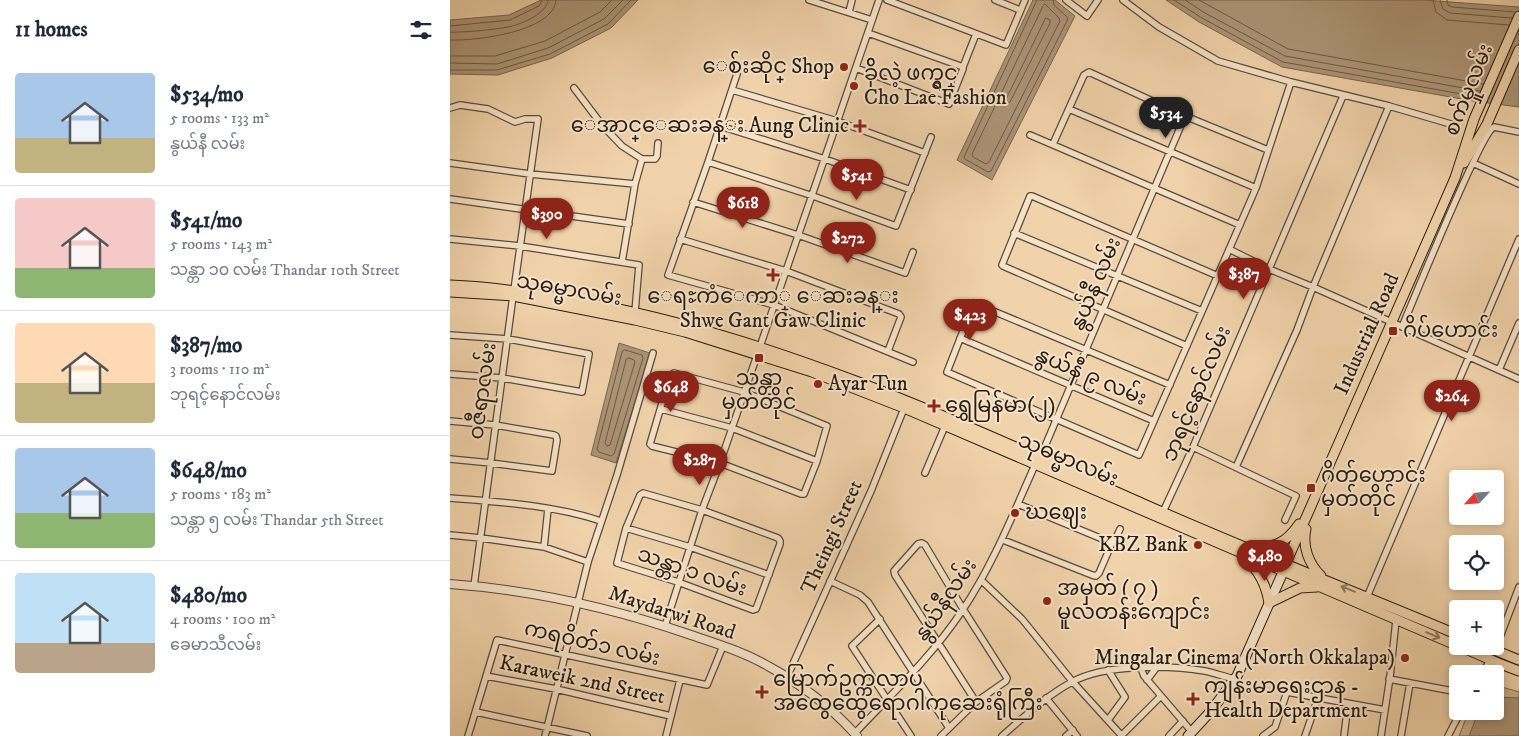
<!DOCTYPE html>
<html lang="en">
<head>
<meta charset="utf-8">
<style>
  :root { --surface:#fff; --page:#f6f6f7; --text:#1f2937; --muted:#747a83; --line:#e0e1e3; --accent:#8f2418 }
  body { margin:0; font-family:"IM FELL DW Pica","Noto Sans Myanmar",serif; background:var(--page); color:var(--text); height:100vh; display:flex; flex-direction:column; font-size:19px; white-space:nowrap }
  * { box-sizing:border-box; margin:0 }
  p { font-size:16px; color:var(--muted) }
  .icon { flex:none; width:28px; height:28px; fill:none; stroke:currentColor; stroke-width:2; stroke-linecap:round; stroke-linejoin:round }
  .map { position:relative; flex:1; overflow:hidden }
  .panel { display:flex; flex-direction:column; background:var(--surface); width:450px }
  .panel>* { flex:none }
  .needle { width:32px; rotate:244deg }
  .buttons { position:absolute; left:999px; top:470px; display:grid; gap:10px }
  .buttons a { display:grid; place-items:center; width:55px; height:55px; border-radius:5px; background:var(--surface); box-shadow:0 2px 8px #0003; font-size:25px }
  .price { position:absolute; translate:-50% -42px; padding:0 11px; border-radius:18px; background:var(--accent); color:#fff; font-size:16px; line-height:32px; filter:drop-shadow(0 1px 2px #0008) }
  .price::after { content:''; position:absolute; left:50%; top:30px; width:15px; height:11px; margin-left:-8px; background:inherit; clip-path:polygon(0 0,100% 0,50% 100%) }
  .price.on { background:#222; color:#fff }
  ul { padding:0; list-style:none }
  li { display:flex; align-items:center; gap:15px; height:125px; padding:0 15px }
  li+li { border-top:1px solid var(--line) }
  li span { display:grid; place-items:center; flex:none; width:140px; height:100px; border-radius:5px; color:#555 }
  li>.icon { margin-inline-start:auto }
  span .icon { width:60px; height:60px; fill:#fffc; stroke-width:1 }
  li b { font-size:21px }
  h2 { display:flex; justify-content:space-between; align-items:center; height:60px; padding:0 15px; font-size:21px }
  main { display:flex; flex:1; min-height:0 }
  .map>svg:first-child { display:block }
</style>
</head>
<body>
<main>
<section class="panel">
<h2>11 homes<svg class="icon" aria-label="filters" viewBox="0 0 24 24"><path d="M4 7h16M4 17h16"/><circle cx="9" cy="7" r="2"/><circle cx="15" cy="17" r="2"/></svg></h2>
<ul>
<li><span style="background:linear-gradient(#a9c7e8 65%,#c2b280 0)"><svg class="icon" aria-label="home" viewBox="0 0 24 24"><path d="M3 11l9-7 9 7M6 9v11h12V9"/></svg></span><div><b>$534/mo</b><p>5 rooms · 133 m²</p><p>နွယ်နီ လမ်း</p></div></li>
<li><span style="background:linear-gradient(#f6c9c9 70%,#8fb573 0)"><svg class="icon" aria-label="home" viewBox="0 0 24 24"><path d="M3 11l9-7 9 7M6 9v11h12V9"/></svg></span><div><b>$541/mo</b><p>5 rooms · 143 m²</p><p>သန္တာ ၁၀ လမ်း Thandar 10th Street</p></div></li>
<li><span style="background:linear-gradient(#ffd9b3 60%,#c2b280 0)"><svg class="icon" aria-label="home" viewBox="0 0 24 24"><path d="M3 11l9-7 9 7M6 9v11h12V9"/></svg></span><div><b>$387/mo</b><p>3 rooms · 110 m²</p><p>ဘုရင့်နောင်လမ်း</p></div></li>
<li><span style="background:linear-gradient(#a9c7e8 65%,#8fb573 0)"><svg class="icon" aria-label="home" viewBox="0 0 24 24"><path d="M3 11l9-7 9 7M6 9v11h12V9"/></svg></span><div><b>$648/mo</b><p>5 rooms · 183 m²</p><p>သန္တာ ၅ လမ်း Thandar 5th Street</p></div></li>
<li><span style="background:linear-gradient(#bfe0f5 70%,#b9a48a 0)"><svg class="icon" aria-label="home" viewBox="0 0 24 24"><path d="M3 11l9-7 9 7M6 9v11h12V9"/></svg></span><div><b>$480/mo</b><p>4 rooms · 100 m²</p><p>ခေမာသီလမ်း</p></div></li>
</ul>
</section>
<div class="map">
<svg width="1069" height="736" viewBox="0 0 1069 736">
  <rect width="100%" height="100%" fill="#f1d3ab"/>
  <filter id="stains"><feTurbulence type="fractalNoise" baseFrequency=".004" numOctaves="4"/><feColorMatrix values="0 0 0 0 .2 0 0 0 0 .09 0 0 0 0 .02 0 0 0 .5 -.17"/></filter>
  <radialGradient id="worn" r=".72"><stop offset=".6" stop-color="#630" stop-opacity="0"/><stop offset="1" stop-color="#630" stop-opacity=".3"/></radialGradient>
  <path fill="#cfb491" stroke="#7c6952" d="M1045,685l24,7v44h-60l10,-25h26z"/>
  <path fill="#ad9577" stroke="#78654f" d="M91,0h97l-27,28 -59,30 -54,17 -48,-1v-54l59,-5z
    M583,0h22l20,16 -83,164 -35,-20z
    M716,0h257l96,7v100l-46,-6 -191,-34 -83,-45z
    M169,343l31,10 -34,110 -25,-8z
    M1047,697l22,1v38h-50l9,-23 17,-2v-13z"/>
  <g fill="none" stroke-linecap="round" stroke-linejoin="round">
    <path stroke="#6a5a45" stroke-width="1" d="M587,0l-73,157 1,2 23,13 3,-1 77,-152 -1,-2 -13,-12 -1,-5
      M724,0l28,18 81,44 195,35
      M735,0l20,13 80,43 195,35
      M749,0l89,49 195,35
      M983,0l3,12 11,8 62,5
      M990,0l3,9 7,4 62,5
      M997,0l1,5 4,2 63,5
      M595,4l14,14 1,3 -71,141 -3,2 -13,-7 -1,-3 71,-148z
      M596,18l4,2v3l-40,79 -3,1 -1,-3z
      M0,26l60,-6 29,-14 3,-6
      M0,32c11,1 52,-3 62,-6 12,-3 35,-13 36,-26
      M0,40c25,1 104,-8 106,-40
      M0,56h45l50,-15 55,-29 12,-12
      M0,63l47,1 51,-16 56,-29 19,-19
      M0,70h47l53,-16 58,-30 23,-24
      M175,350l17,5 1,3 -29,96 -3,2 -12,-4 -2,-3 25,-97z
      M179,358l5,2 1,2 -25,83 -3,1 -2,-3 21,-83z"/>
    <defs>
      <path id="minor" d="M359,0l63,20
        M437,0l119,45 19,-45
        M545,0l25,10
        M616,0l21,16 11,-16
        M673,0l36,27 59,34 73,21 98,24 65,19
        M399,12l3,-12
        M513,67l13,-33
        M406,68l93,36 14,-35v-2l-95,-34
        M287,74l-29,88 -40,113 106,30 139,57
        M124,88l28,37 20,21 20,13h13l2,-3 1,-13
        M282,90l105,31 88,32
        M0,108l10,-3 28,4 27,13 10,-3h13l-24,171
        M619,109l187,79
        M270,126l105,33 86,31
        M580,135l210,90
        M603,144l31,-69 5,-3 96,44 83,34
        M258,162l105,34 83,30 35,-89
        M0,163l80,11 105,10
        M1023,163l46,21
        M0,199l179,25
        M243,202l105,33 107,38 8,-21
        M564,233l188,78
        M0,239l70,7 119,19 -4,47
        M230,239l106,32 113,43 2,3 -13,34
        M779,249l40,20 44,18 206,92
        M172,262l13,-78 7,-25
        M952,327c11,-26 79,-194 92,-200l25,5
        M0,335l58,4 81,15 -7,38 -80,-14 -52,-4
        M510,338l194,83
        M737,346l-184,-80 -1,-1 28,-69h2l186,80
        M1049,370l20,-47
        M224,373l70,19 83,34 -10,35 -13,33h-3l-81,-31 -68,-17 -2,-2 20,-68z
        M720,385l-196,-82 -27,69 192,83 117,-267 35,-106
        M211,409l71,19 85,33
        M0,421l45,4 59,10 2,1 1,4 -5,31 -61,-8 -41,-4
        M743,447l103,49 -11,24
        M786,467l61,-137 16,-43 76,-181
        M475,473l20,-47
        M193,493l59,17 76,28 2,3v3l-24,65 -3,1 -75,-28 -61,-19 9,-35 14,-33z
        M0,498c50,4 103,7 151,23
        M568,504l94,39 4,-5 4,-9
        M713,512l30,-65 150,-351
        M176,528l64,19 79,28
        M0,535l31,3 63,9 44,15
        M553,540l89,35 4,1 3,-3 13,-30
        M94,547l4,-38
        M531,580l41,39 50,62 50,55
        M380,581l30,14 8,7 81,126
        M24,586l39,-290
        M917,597l152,-358
        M430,619l-28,27 59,90
        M215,626l37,-116 18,-47 159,-463
        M1045,650l24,-63
        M691,668l3,8 48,56
        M658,670l17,27 -17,23
        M1032,674l8,-14
        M36,676l70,13 115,27
        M337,677l84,-186 34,-85
        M939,679l69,13
        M697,680l9,-12
        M596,698l31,38
        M26,712l111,24
        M405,733c37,-39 77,-77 107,-122 31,-46 51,-97 73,-146l5,-7 145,-342
        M18,736l29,-96 210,45 16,-39
        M95,736l43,-174 29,-87 36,-122
        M216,736l14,-56
        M491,736l35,-34 30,-21 1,-3 -44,-69 -38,-64 -3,-2 -4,1 -24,27 1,4 81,127
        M552,736c22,-19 44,-40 70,-54 32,-18 97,-17 133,-11 10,2 20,6 30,8
        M616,736l7,-6
        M671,736l40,-40
        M719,736l14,-15
        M813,736l12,-9 12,-35 98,18
        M855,736l13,-38
        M894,736l4,-32
        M931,736l9,-59 6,-57
        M951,736l9,-53
        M998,736l13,-25"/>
      <path id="tertiary" d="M0,584c82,6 163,24 241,51 26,9 53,17 77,31 33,18 64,42 89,70"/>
      <path id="secondary" d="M738,736l23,-25 26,-35 46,-104"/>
      <path id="primary" d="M1014,163l23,-39 32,-74
        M0,285c49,2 96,10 144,19 193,37 372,121 550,200 104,46 209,87 314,131
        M0,292l63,4 122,24 50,12 127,40 92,36 554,238
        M856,529c-4,18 3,35 15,47
        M802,547c23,1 34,-4 47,-23
        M795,557c13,14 21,26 24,46l31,-15 17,-1
        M833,570l172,-392 19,-59 45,-103
        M1009,646l39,17 21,8
        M1035,646l34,14"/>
    </defs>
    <use href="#minor" stroke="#5a4b39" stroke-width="8"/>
    <use href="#tertiary" stroke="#5a4b39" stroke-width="10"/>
    <use href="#secondary" stroke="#281e13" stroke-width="11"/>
    <use href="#primary" stroke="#281e13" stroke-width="11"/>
    <use href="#minor" stroke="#f6e2c8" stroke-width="5.5"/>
    <use href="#tertiary" stroke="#f6e2c8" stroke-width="8"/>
    <use href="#secondary" stroke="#f6e2c8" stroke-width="9"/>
    <use href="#primary" stroke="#f1d3ab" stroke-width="9"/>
  </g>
  <defs><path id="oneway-shaft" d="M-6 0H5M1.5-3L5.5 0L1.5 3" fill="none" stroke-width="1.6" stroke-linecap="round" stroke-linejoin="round" transform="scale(1.25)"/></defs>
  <g stroke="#8c785f">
    <use href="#oneway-shaft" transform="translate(898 589) rotate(-158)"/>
    <use href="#oneway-shaft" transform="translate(983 635) rotate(22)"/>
  </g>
  <g fill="#8f2418" stroke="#f6e2c8" stroke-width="2">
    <circle cx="394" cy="67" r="5"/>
    <circle cx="404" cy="86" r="5"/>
    <path d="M407.5 118.5h5v5h5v5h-5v5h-5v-5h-5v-5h5z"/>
    <path d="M320.5 267.5h5v5h5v5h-5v5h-5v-5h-5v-5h5z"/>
    <rect x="938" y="326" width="10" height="10" rx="2.5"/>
    <rect x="304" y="353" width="10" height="10" rx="2.5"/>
    <circle cx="368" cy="384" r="5"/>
    <path d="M481.5 398.5h5v5h5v5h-5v5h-5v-5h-5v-5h5z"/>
    <rect x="856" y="483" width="10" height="10" rx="2.5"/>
    <circle cx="565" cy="513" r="5"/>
    <circle cx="748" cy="545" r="5"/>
    <circle cx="597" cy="601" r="5"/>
    <circle cx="955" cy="658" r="5"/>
    <path d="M309.5 684.5h5v5h5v5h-5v5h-5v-5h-5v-5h5z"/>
    <path d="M740.5 691.5h5v5h5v5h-5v5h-5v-5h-5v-5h5z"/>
  </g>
  <g text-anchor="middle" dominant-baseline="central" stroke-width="4" stroke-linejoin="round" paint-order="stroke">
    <g font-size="21" fill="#281e13" stroke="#f6e2c8" text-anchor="start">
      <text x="384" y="67" text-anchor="end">ေစ်းဆိုင္ Shop</text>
      <text x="414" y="74">ခ်ိုလဲ့ ဖက္ရွင္<tspan x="414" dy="24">Cho Lae Fashion</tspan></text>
      <text x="399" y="126" text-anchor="end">ေအာင္ေဆးခန္း Aung Clinic</text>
      <text x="323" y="297" text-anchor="middle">ေရႊကံေကာ္ ေဆးခန္း<tspan x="323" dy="24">Shwe Gant Gaw Clinic</tspan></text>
      <text x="953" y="331">ဂိပ်ဟောင်း</text>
      <text x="309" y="379" text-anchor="middle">သန္တာ<tspan x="309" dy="24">မှတ်တိုင်</tspan></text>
      <text x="378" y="384">Ayar Tun</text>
      <text x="495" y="406">ရွှေမြန်မာ(၂)</text>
      <text x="871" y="476">ဂိတ်ဟောင်း<tspan x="871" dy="24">မှတ်တိုင်</tspan></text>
      <text x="575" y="513">ဃဈေး</text>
      <text x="738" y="545" text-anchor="end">KBZ Bank</text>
      <text x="607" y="589">အမှတ် ( ၇ )<tspan x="607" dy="24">မူလတန်းကျောင်း</tspan></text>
      <text x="945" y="658" text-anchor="end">Mingalar Cinema (North Okkalapa)</text>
      <text x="323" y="680">မြောက်ဥက္ကလာပ<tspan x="323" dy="24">အထွေထွေရောဂါကုဆေးရုံကြီး</tspan></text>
      <text x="754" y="687">ကျန်းမာရေးဌာန -<tspan x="754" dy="24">Health Department</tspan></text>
    </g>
    <g font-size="21" fill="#281e13" stroke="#f6e2c8">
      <text transform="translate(1019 90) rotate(-68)">စက်မှုလမ်း</text>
      <text transform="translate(646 284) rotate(-67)">နွယ်နီ လမ်း</text>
      <text transform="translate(119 290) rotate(10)">သုဓမ္မာလမ်း</text>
      <text transform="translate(917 334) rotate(-66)">Industrial Road</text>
      <text transform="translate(641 377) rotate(23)">နွယ်နီ ၉ လမ်း</text>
      <text transform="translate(33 391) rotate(-82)">ဝဇီရာလမ်း</text>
      <text transform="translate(747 394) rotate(-67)">ဘုရင့်နောင်လမ်း</text>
      <text transform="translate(618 460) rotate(23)">သုဓမ္မာလမ်း</text>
      <text transform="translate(382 537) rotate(-66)">Theingi Street</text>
      <text transform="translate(242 572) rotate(19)">သန္တာ ၁ လမ်း</text>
      <text transform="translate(496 600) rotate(-56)">နွယ်နီလမ်း</text>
      <text transform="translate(222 613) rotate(18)">Maydarwi Road</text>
      <text transform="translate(142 644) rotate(13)">ကရဝိတ်၁ လမ်း</text>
      <text transform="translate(132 680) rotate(12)">Karaweik 2nd Street</text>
    </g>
  </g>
  <rect width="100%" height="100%" filter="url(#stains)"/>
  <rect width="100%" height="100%" fill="url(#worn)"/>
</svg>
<div class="buttons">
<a><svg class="needle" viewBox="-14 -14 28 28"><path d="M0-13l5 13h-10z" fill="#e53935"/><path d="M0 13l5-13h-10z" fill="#747a83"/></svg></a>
<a><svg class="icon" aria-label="locate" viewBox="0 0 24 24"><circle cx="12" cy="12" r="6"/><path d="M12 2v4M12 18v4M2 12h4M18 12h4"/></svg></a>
<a>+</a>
<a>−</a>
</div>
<b class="price on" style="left:716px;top:139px">$534</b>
<b class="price" style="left:407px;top:201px">$541</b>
<b class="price" style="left:293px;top:229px">$618</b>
<b class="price" style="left:97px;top:240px">$390</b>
<b class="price" style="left:398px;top:264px">$272</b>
<b class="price" style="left:794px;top:300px">$387</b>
<b class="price" style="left:520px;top:341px">$423</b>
<b class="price" style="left:221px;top:413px">$648</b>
<b class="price" style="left:1002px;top:422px">$264</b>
<b class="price" style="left:250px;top:486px">$287</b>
<b class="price" style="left:815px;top:582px">$480</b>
</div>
</main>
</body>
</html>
